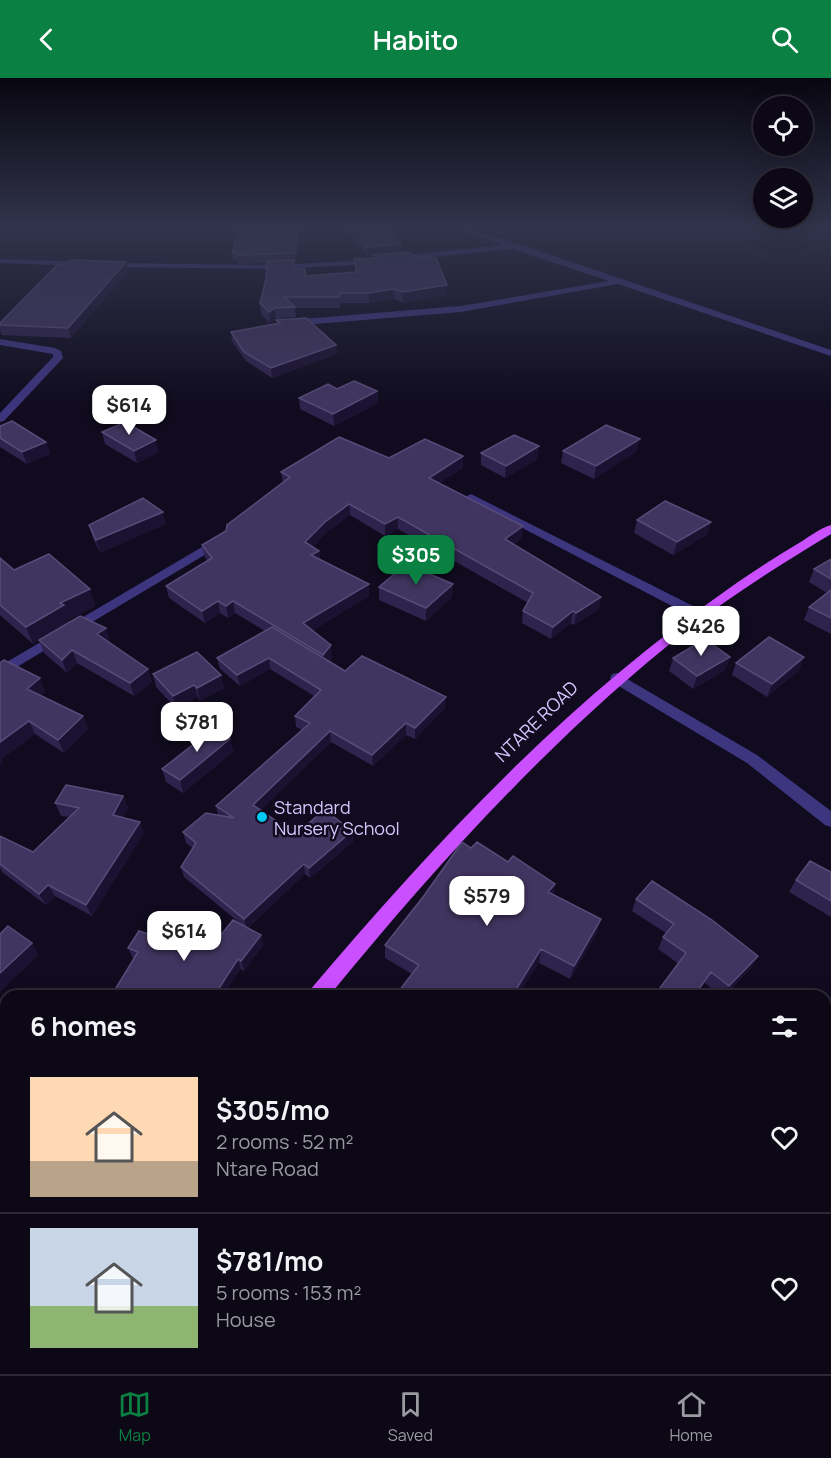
<!DOCTYPE html>
<html lang="en">
<head>
<meta charset="utf-8">
<style>
  :root { --surface:#0c0816; --page:#1a1623; --text:#f1f3f6; --muted:#9a9aa1; --line:#2c2935; --accent:#0b8043 }
  body { margin:0; font-family:Manrope,sans-serif; background:var(--page); color:var(--text); height:100vh; display:flex; flex-direction:column; font-size:22px; white-space:nowrap }
  * { box-sizing:border-box; margin:0 }
  p { font-size:20px; color:var(--muted) }
  .icon { flex:none; width:33px; height:33px; fill:none; stroke:currentColor; stroke-width:2; stroke-linecap:round; stroke-linejoin:round }
  .map { position:relative; flex:1; overflow:hidden }
  .side { position:absolute; left:0px; top:912px; width:831px; height:384px; display:flex; flex-direction:column; background:var(--surface); border-radius:18px 18px 0 0; box-shadow:0 6px 24px #0002,0 0 0 2px var(--line) }
  .side>* { flex:none }
  .buttons { position:absolute; left:753px; top:18px; display:grid; gap:12px }
  .buttons a { display:grid; place-items:center; width:60px; height:60px; border-radius:50%; background:var(--surface); box-shadow:0 6px 24px #0002,0 0 0 2px var(--line); font-size:30px }
  .price { position:absolute; translate:-50% -51px; padding:0 14px; border-radius:12px; background:#fff; color:#222; font-size:20px; line-height:39px; filter:drop-shadow(0 2px 3px #0008) }
  .price::after { content:''; position:absolute; left:50%; top:36px; width:18px; height:14px; margin-left:-9px; background:inherit; clip-path:polygon(0 0,100% 0,50% 100%) }
  .price.on { background:var(--accent); color:#fff }
  ul { padding:0; list-style:none }
  li { display:flex; align-items:center; gap:18px; height:150px; padding:0 30px }
  li+li { border-top:2px solid var(--line) }
  li span { display:grid; place-items:center; flex:none; width:168px; height:120px; border-radius:0px; color:#555 }
  li>.icon { margin-inline-start:auto }
  span .icon { width:72px; height:72px; fill:#fffc; stroke-width:1 }
  li b { font-size:26px }
  h2 { display:flex; justify-content:space-between; align-items:center; height:72px; padding:0 30px; font-size:26px }
  header { display:flex; justify-content:space-between; align-items:center; height:78px; padding:0 30px; background:var(--accent); color:#fff; font-size:27px; font-weight:600 }
  .tab-bar { display:flex; justify-content:space-around; align-items:center; height:84px; border-top:2px solid var(--line); background:var(--surface); font-size:16px; color:var(--muted) }
  .tab-bar a { display:grid; justify-items:center; gap:3px }
  .tab-bar .on { color:var(--accent) }
  .map>svg:first-child { display:block }
</style>
</head>
<body>
<header><svg class="icon" aria-label="back" viewBox="0 0 24 24"><path d="M15 5l-7 7 7 7"/></svg>Habito<svg class="icon" aria-label="search" viewBox="0 0 24 24"><circle cx="10" cy="10" r="6"/><path d="M15 15l6 6"/></svg></header>
<div class="map">
<svg width="831" height="1296" viewBox="0 0 831 1296">
  <rect width="100%" height="100%" fill="#100b1e"/>
  <g fill="none" stroke-linecap="round" stroke-linejoin="round">
    <path fill="#3d357e" fill-rule="evenodd" d="M453,149h11l55,17 312,106v6l-213,-72 -157,28 -171,14 -4,-3 4,-3 171,-14 148,-25 -96,-32 -162,16 -73,4 -169,-2 -4,-2 4,-2 169,2 73,-4 152,-16z
      M0,181l85,3 4,2 -4,2 -85,-3z
      M0,261l55,9 6,3 2,7 -59,63 -4,1v-9l53,-56v-3l-53,-9z
      M471,416l232,117 2,3 -7,4 -5,-1 -226,-118 -2,-2z
      M219,459l6,4 -2,3 -223,133v-11z
      M617,595l140,82 74,56v16l-6,-2 -78,-62 -135,-81 -2,-4 2,-4z"/>
    <path fill="#ca4fff" fill-rule="evenodd" d="M831,447v9c-49,30 -98,60 -144,96 -135,107 -249,233 -358,366h-22l3,-6c128,-151 258,-290 421,-403 22,-16 45,-30 68,-44 10,-6 21,-15 32,-18z
      M45,1290h27l-3,6h-27z"/>
  </g>
  <path fill="#2e234c" d="M239,149h62l-5,35h-2l1,7 10,7 50,-4 -1,-13 21,-1v-2h-7l-26,-29h57v4l-9,3 11,18 45,43 -43,8 -9,-4 -25,4h-28l-1,5h-45l1,9 -20,2 -6,4 -9,-9 -1,-11 6,-24 1,-16 -29,1v-3h-5l-1,-8z
    M128,194l-57,66 -69,-3 -2,-5v-7z
    M276,242l61,34 -65,24 -26,-17 -14,-20 -1,-9 46,-8z
    M337,311l40,2 1,12 -44,23 -34,-17 -1,-11z
    M0,348l46,16 4,12 -23,10 -27,-17z
    M102,354l57,20 -22,11 -32,-19z
    M563,373h74l-43,28 -33,-16z
    M481,375l57,6 -33,19 -24,-13z
    M463,378v12l-24,15 83,55 -8,6 87,53 -2,12 -25,16 -3,-2 -20,16 -29,-16 1,-12 5,-8 -130,-74 -13,7 -35,-21 -24,18 -13,14 6,4 1,9 49,36 -56,34 19,27 -3,5 16,9 100,37 -30,31 -9,-4 -33,31 -42,-24 -70,68 34,24 57,-3 1,11 -43,36 -5,-4 -57,54 13,7 2,10 -19,26 -3,-2 -108,-11 -5,-10 35,-9 53,2 25,-17 -57,-47 -3,-10 12,-19 -7,-5 -3,-11 35,-17 -2,-9 86,-76 -6,-3 -1,-11 19,-20 -44,-27 -30,17 -20,-17 -3,-11 48,-27 -30,-18 -7,5 -8,-5 -15,10 -36,-25 -3,-12 41,-25 -2,-4 -3,-12 24,-14 57,-48 -2,-11 108,-14z
    M637,442l71,14 -35,21 -39,-22z
    M166,446l-66,29 -7,-15 -4,-13z
    M0,480l14,12 82,36 -27,13 1,3 36,6 4,13 -2,1 40,27 4,13 -18,14 -57,-33 -10,10 -23,-20 -5,-13 -6,4 -33,-29z
    M831,481v75l-27,-14 5,-13 18,-14 -18,-11 5,-13z
    M379,509l73,10 -26,24 -47,-21z
    M730,579l-5,13 -32,19 -24,-18 4,-13z
    M804,579l-5,13 -32,27 -35,-22 4,-12z
    M0,585l45,28 -5,5 43,20 5,13 -24,24 -29,-19 -34,25 2,4 -3,2z
    M153,596l68,1 3,13 -24,13 -2,-4 -22,11 -20,-21z
    M230,661l3,13 -50,41 -17,-11 -4,-13z
    M123,718l5,12 -5,9 21,16 -52,83 -37,-20 -9,9 -44,-33 -2,-4v-32l33,16 37,-35 -9,-1 -6,-13z
    M471,770l37,14 47,22 -2,11 44,38 -27,46 -31,-16 -127,11 -27,-16v-13z
    M831,794v45l-42,-25 7,-12z
    M636,821l116,68 -28,29h-3l-16,-13 -47,-34 5,-12 3,-4 -34,-22z
    M448,1290h102l-4,6h-91z"/>
  <path fill="#1b1232" d="M299,149h2l-5,35 -1,-9z
    M383,149h16v4l-15,5z
    M401,166v9l-33,3 -1,-9z
    M126,184l2,10 -57,66 -3,-10z
    M447,207l-1,10 -43,8v-11z
    M394,211v10l-25,4v-10z
    M275,230l1,11 -6,4 -1,-11z
    M336,267l1,9 -65,24 -1,-10z
    M377,313l1,12 -44,23 -1,-12z
    M640,361l-3,12 -43,28 2,-13z
    M156,362l3,12 -22,11 -3,-12z
    M46,364l4,12 -23,10 -5,-12z
    M539,368l-1,13 -33,19 1,-12z
    M463,378v12l-34,21v-11z
    M349,426l1,11 -24,18 -19,21 -2,-12 20,-20z
    M163,434l3,12 -66,29 -4,-13z
    M398,439v12l-13,7v-12z
    M711,444l-3,12 -35,21 4,-13z
    M523,448l-1,12 -18,12 1,-11z
    M319,473l1,12 -9,-8z
    M369,506v12l-64,39 -2,-12z
    M453,506l-1,13 -26,24v-13z
    M90,511l6,17 -27,13 1,3 -37,22 -7,-17 34,-24z
    M601,519l-2,12 -25,16 2,-12z
    M218,523l2,12 -15,10 -3,-12z
    M233,523l2,12 -7,5 -2,-12z
    M573,533l-2,12 -20,16 2,-12z
    M106,550l4,13 -8,6 -5,-13z
    M331,567l1,12 -7,10 -2,-12z
    M72,572l5,13 -10,10 -5,-13z
    M730,579l-5,13 -32,19 4,-13z
    M804,579l-5,13 -32,27 5,-13z
    M269,580l1,11 -30,17 -3,-11z
    M148,591l4,13 -18,14 -4,-13z
    M221,597l3,13 -24,13 -3,-13z
    M40,600l5,13 -12,11 -6,-13z
    M194,607l4,12 -22,11 -3,-12z
    M446,619l-1,11 -30,31v-11z
    M83,638l5,13 -24,24 -6,-13z
    M29,643l6,13 -34,25 2,4 -3,2v-23z
    M406,645v12l-33,31 -1,-11z
    M330,653l1,11 -76,74 -2,-11z
    M230,661l3,13 -50,41 -3,-13z
    M123,718l5,12 -11,19 -4,-12z
    M140,744l4,11 -52,83 -6,-11z
    M352,753l1,11 -43,36 -1,-10z
    M304,786l1,10 -58,55 -3,-10z
    M555,806l-3,14 -4,-6z
    M48,807l7,11 -9,9 -7,-11z
    M601,841l-4,14 -27,46 4,-13z
    M261,857l2,10 -19,26 -3,-10z
    M32,865l7,12 -39,37v-19z
    M541,871l-2,14 -21,33h-6z
    M758,878l-6,11 -29,29 6,-10z
    M238,881l3,10 -18,27h-9z
    M711,894l-6,11 -9,13h-2z"/>
  <path fill="#403560" stroke="#574c79" stroke-width="1.5" d="M239,149h60l-4,26 -58,2v-2h-5z
    M349,149h34l18,17 -34,3z
    M409,174l7,6h20l11,27 -44,7 -9,-3 -25,4h-29l-1,4h-55l11,10 -20,1 -6,4 -9,-9 6,-24 1,-18 27,-1 -1,9h12v7l52,-4 -3,-13 23,-1 -3,-3z
    M71,182l55,2 -58,66 -68,-3v-2l57,-58h7z
    M306,240l30,27 -65,23 -27,-16 -13,-20 49,-9 -4,-3z
    M354,303l23,10 -44,23 -34,-16 29,-14 9,5z
    M12,343l34,21 -24,10 -22,-14v-12z
    M125,344l31,18 -22,11 -32,-19z
    M606,347l34,14 -44,27 -33,-15z
    M514,357l25,11 -33,20 -25,-13z
    M339,359l50,21 36,-19 38,17 -34,22 94,48 -18,13 96,58 -25,16 -3,-2 -20,16 -30,-16 10,-18 -135,-76 -13,7 -36,-20 -24,18 -20,20 14,9 -8,4 58,29 -66,39 28,22 -8,10 -90,-54 -7,5 -8,-5 -16,10 -36,-25 46,-28 -10,-13 24,-14 1,-6 63,-48 -9,-5z
    M143,420l20,14 -67,28 -7,-15z
    M665,423l46,21 -34,20 -40,-22z
    M49,476l41,35 -30,14 4,2 -38,22 -26,-22v-47l14,12z
    M831,481v20l-17,-10z
    M406,486l47,20 -27,24 -47,-21z
    M831,512v28l-22,-11z
    M80,538l26,12 -9,6 51,35 -18,14 -58,-33 -10,10 -23,-20z
    M272,549l73,44 17,-15 84,41 -31,31 -9,-5 -34,32 -42,-24 -77,74 42,29 30,-24 27,21 -43,37 -5,-4 -60,55 -63,-52 15,-24 -13,-11 23,-19 28,5 -18,-12 94,-83 -15,-7 26,-26 -52,-32 -32,17 -20,-17z
    M769,559l35,20 -32,27 -36,-21z
    M705,561l25,18 -33,19 -24,-18z
    M197,574l24,23 -24,13 -3,-3 -21,11 -20,-22z
    M4,582l36,18 -13,11 56,27 -25,24 -29,-19 -29,21v-79z
    M218,647l12,14 -50,41 -18,-11z
    M66,707l57,11 -10,19 27,7 -54,83 -38,-20 -9,9 -39,-30v-28l33,16 46,-44 -24,-5z
    M462,764l9,6 6,-6 31,20 5,-6 42,28 -7,8 53,27 -27,47 -33,-17 -29,47h-117l24,-31 -34,-20 38,-48z
    M810,783l21,11v29l-35,-21z
    M652,803l60,39 46,36 -29,30 -18,-14 -17,24h-40l32,-43 -23,-16 11,-13 -38,-25z
    M233,842l28,15 -20,26 -3,-2 -24,37h-103l27,-44 -10,-4 11,-17 24,8 3,-13 50,15z
    M8,848l24,17 -32,30v-39z
    M614,912l10,6h-16z
    M317,1290h91l-2,6h-91z
    M457,1290h93l-4,6h-82z"/>
  <linearGradient id="sky" x2="0" y2="1"><stop stop-color="#090610"/><stop offset="0.45" stop-color="#31344c"/><stop offset="1" stop-color="#31344c" stop-opacity="0"/></linearGradient>
  <rect width="831" height="330" fill="url(#sky)"/>
  <circle fill="#00c9f3" stroke="#100b1e" stroke-width="2" cx="262" cy="739" r="6"/>
  <g text-anchor="middle" dominant-baseline="central" stroke-width="5" stroke-linejoin="round" paint-order="stroke">
    <g font-size="18" fill="#d3c8ff" stroke="#100b1e">
      <text transform="translate(536 643) rotate(-44)">NTARE ROAD</text>
    </g>
    <g font-size="18" fill="#d3c8ff" stroke="#100b1e" text-anchor="start">
      <text x="274" y="729">Standard<tspan x="274" dy="21">Nursery School</tspan></text>
    </g>
  </g>
</svg>
<div class="buttons">
<a><svg class="icon" aria-label="locate" viewBox="0 0 24 24"><circle cx="12" cy="12" r="6"/><path d="M12 2v4M12 18v4M2 12h4M18 12h4"/></svg></a>
<a><svg class="icon" aria-label="layers" viewBox="0 0 24 24"><path d="M12 4l9 5-9 5-9-5zM3 14l9 5 9-5"/></svg></a>
</div>
<b class="price" style="left:129px;top:358px">$614</b>
<b class="price on" style="left:416px;top:508px">$305</b>
<b class="price" style="left:701px;top:579px">$426</b>
<b class="price" style="left:197px;top:675px">$781</b>
<b class="price" style="left:487px;top:849px">$579</b>
<b class="price" style="left:184px;top:884px">$614</b>
<section class="side">
<h2>6 homes<svg class="icon" aria-label="filters" viewBox="0 0 24 24"><path d="M4 7h16M4 17h16"/><circle cx="9" cy="7" r="2"/><circle cx="15" cy="17" r="2"/></svg></h2>
<ul>
<li><span style="background:linear-gradient(#ffd9b3 70%,#b9a48a 0)"><svg class="icon" aria-label="home" viewBox="0 0 24 24"><path d="M3 11l9-7 9 7M6 9v11h12V9"/></svg></span><div><b>$305/mo</b><p>2 rooms · 52 m²</p><p>Ntare Road</p></div><svg class="icon" aria-label="heart" viewBox="0 0 24 24"><path d="M12 20l-8-8c-3-5 5-10 8-4 3-6 11-1 8 4z"/></svg></li>
<li><span style="background:linear-gradient(#c9d6e8 65%,#8fb573 0)"><svg class="icon" aria-label="home" viewBox="0 0 24 24"><path d="M3 11l9-7 9 7M6 9v11h12V9"/></svg></span><div><b>$781/mo</b><p>5 rooms · 153 m²</p><p>House</p></div><svg class="icon" aria-label="heart" viewBox="0 0 24 24"><path d="M12 20l-8-8c-3-5 5-10 8-4 3-6 11-1 8 4z"/></svg></li>
</ul>
</section>
</div>
<nav class="tab-bar">
<a class="on"><svg class="icon" aria-label="map" viewBox="0 0 24 24"><path d="M3 6l6-2 6 2 6-2v14l-6 2-6-2-6 2zM9 4v14M15 6v14"/></svg>Map</a>
<a><svg class="icon" aria-label="saved" viewBox="0 0 24 24"><path d="M7 4h10v16l-5-4-5 4z"/></svg>Saved</a>
<a><svg class="icon" aria-label="home" viewBox="0 0 24 24"><path d="M3 11l9-7 9 7M6 9v11h12V9"/></svg>Home</a>
</nav>
</body>
</html>
